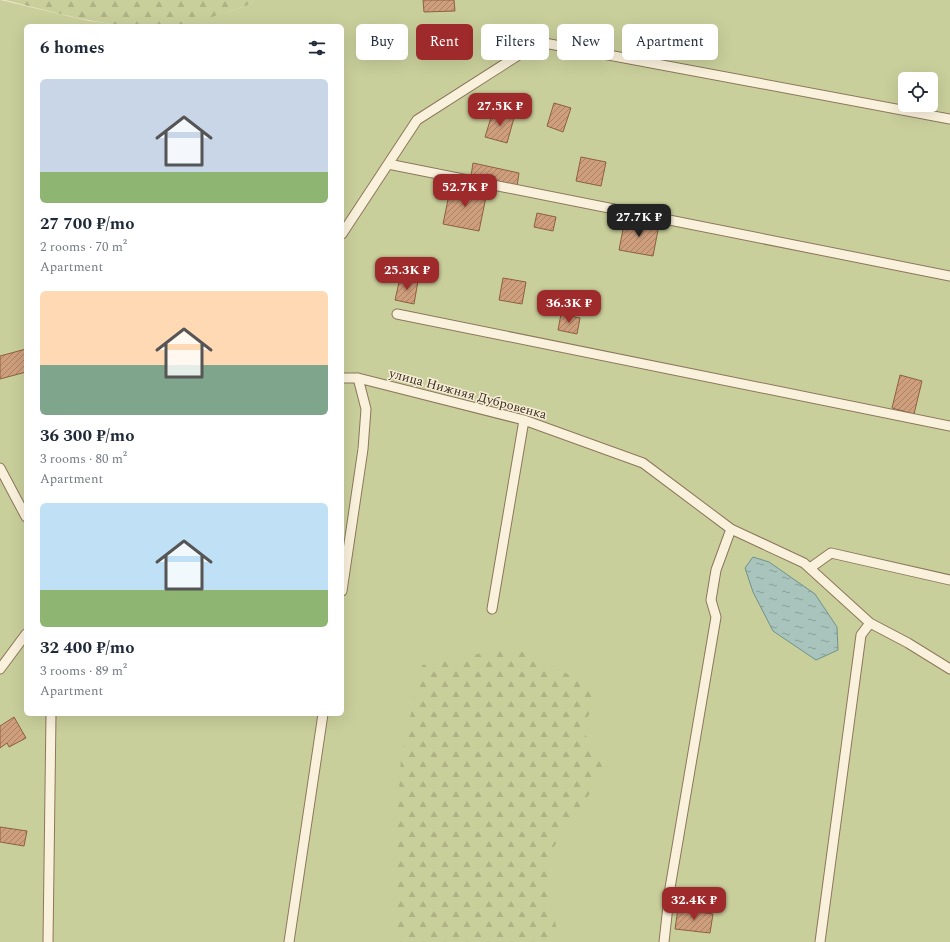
<!DOCTYPE html>
<html lang="en">
<head>
<meta charset="utf-8">
<style>
  :root { --surface:#fff; --page:#f2f2f3; --text:#1f2937; --muted:#747a83; --accent:#9e2a2b }
  body { margin:0; font-family:Spectral,serif; background:var(--page); color:var(--text); height:100vh; display:flex; flex-direction:column; font-size:15px; white-space:nowrap }
  * { box-sizing:border-box; margin:0 }
  p { font-size:13px; color:var(--muted) }
  .icon { flex:none; width:22px; height:22px; fill:none; stroke:currentColor; stroke-width:2; stroke-linecap:round; stroke-linejoin:round }
  .map { position:relative; flex:1; overflow:hidden }
  .side { position:absolute; left:24px; top:24px; width:320px; height:692px; display:flex; flex-direction:column; background:var(--surface); border-radius:6px; box-shadow:0 4px 16px #0002 }
  .side>* { flex:none }
  .hud { position:absolute; left:356px; top:24px; width:380px; height:36px; display:flex; gap:8px }
  .buttons { position:absolute; left:898px; top:72px; display:grid; gap:8px }
  .buttons a { display:grid; place-items:center; width:40px; height:40px; border-radius:6px; background:var(--surface); box-shadow:0 4px 16px #0002; font-size:20px }
  .price { position:absolute; translate:-50% -34px; padding:0 9px; border-radius:8px; background:var(--accent); color:#fff; font-size:13px; line-height:26px; filter:drop-shadow(0 1px 2px #0008) }
  .price::after { content:''; position:absolute; left:50%; top:24px; width:12px; height:9px; margin-left:-6px; background:inherit; clip-path:polygon(0 0,100% 0,50% 100%) }
  .price.active { background:#222; color:#fff }
  ul { padding:0; list-style:none }
  li { display:grid; align-content:center; gap:8px; height:212px; padding:0 16px }
  li span { display:grid; place-items:center; height:124px; border-radius:6px; color:#555 }
  li>.icon { margin-inline-start:auto }
  span .icon { width:72px; height:72px; fill:#fffc; stroke-width:1 }
  li b { font-size:17px }
  h2 { display:flex; justify-content:space-between; align-items:center; height:48px; padding:0 16px; font-size:17px }
  .chip { padding:0 14px; border-radius:6px; background:var(--surface); box-shadow:0 4px 16px #0002; font-size:14px; line-height:36px }
  .chip.active { background:var(--accent); color:#fff }
  .map>svg:first-child { display:block }
</style>
</head>
<body>
<div class="map">
<svg width="950" height="942" viewBox="0 0 950 942">
  <defs>
    <pattern id="forest-firs" width="22" height="20" patternUnits="userSpaceOnUse"><rect width="22" height="20" fill="#c9cf9b"/><path d="M5 1l3.5 6h-7zM16 11l3.5 6h-7z" fill="#aeb285"/></pattern>
    <pattern id="water-ripples" width="26" height="14" patternUnits="userSpaceOnUse"><rect width="26" height="14" fill="#a9c4bc"/><path d="M2 4q2-2 4 0t4 0M15 11q2-2 4 0t4 0" fill="none" stroke="#8ba098"/></pattern>
    <pattern id="building-hatch" width="6" height="6" patternUnits="userSpaceOnUse"><rect width="6" height="6" fill="#cf9f7d"/><path d="M-1 1l2-2M0 6l6-6M5 7l2-2" fill="none" stroke="#a98266"/></pattern>
  </defs>
  <rect width="100%" height="100%" fill="#f0e4c8"/>
  <path fill="#c9cf9b" fill-rule="evenodd" d="M0,0l89,21 39,5h-102v688h316v-688h-162l66,-20 9,-6h695v942h-950zM905,79h26v26h-26z"/>
  <path fill="url(#forest-firs)" d="M5,0h250l-9,6c-19,5 -50,18 -67,20 -60,6 -117,-12 -174,-26z
    M512,647l87,42 -16,41 22,41 -54,80 -3,36 10,49 -5,6h-160l2,-87 6,-98 21,-92z"/>
  <path fill="url(#water-ripples)" stroke="#6f938a" d="M753,557l16,5 46,32 22,33 1,23 -22,10 -43,-29 -20,-39 -8,-24z"/>
  <path fill="url(#building-hatch)" stroke="#8d5f41" d="M423,0h31l1,11 -31,1z
    M554,103l17,5 -8,24 -16,-6z
    M493,111l21,7 -7,25 -22,-6z
    M581,157l25,5 -5,24 -25,-5z
    M473,163l46,10 -2,13 -46,-10z
    M451,185l36,7 -8,39 -36,-7z
    M537,213l19,4 -3,14 -19,-4z
    M625,219l34,6 -6,31 -34,-6z
    M400,278l18,3 -4,23 -19,-4z
    M503,278l23,4 -4,22 -23,-4z
    M561,314l19,4 -3,16 -19,-4z
    M26,349v23l-26,7v-23z
    M900,375l22,6 -8,33 -22,-6z
    M14,717l12,21 -17,9 -2,-4 -7,5v-22z
    M0,827l27,4 -3,15 -24,-4z
    M678,909l35,5 -3,19 -35,-4z"/>
  <g fill="none" stroke-linecap="round" stroke-linejoin="round">
    <defs>
      <path id="service" d="M388,164l562,112
        M342,234l75,-114 122,-78 411,77
        M397,314l553,112
        M342,378h16l166,42 119,43 88,66 73,34 66,60 38,20 42,26
        M0,468l26,49
        M810,568l21,-15 119,27
        M342,591l21,-142 3,-40 -8,-31
        M492,609l32,-189
        M0,669l26,-35
        M48,942l3,-228
        M289,942l34,-228
        M664,942l6,-54 46,-271 -5,-17 5,-30 15,-41
        M820,942l41,-307 9,-12"/>
    </defs>
    <use href="#service" stroke="#8d765c" stroke-width="11"/>
    <use href="#service" stroke="#faf1dc" stroke-width="9"/>
  </g>
  <g text-anchor="middle" dominant-baseline="central" stroke-width="3" stroke-linejoin="round" paint-order="stroke">
    <g font-size="13" fill="#3d2e20" stroke="#f7eed8">
      <text transform="translate(468 394) rotate(15)">улица Нижняя Дубровенка</text>
    </g>
  </g>
</svg>
<div class="buttons">
<a><svg class="icon" aria-label="locate" viewBox="0 0 24 24"><circle cx="12" cy="12" r="6"/><path d="M12 2v4M12 18v4M2 12h4M18 12h4"/></svg></a>
</div>
<b class="price" style="left:500px;top:127px">27.5K ₽</b>
<b class="price" style="left:465px;top:208px">52.7K ₽</b>
<b class="price active" style="left:639px;top:238px">27.7K ₽</b>
<b class="price" style="left:407px;top:291px">25.3K ₽</b>
<b class="price" style="left:569px;top:324px">36.3K ₽</b>
<b class="price" style="left:694px;top:921px">32.4K ₽</b>
<div class="hud">
<a class="chip">Buy</a>
<a class="chip active">Rent</a>
<a class="chip">Filters</a>
<a class="chip">New</a>
<a class="chip">Apartment</a>
</div>
<section class="side">
<h2>6 homes<svg class="icon" aria-label="filters" viewBox="0 0 24 24"><path d="M4 7h16M4 17h16"/><circle cx="9" cy="7" r="2"/><circle cx="15" cy="17" r="2"/></svg></h2>
<ul>
<li><span style="background:linear-gradient(#c9d6e8 75%,#8fb573 0)"><svg class="icon" aria-label="home" viewBox="0 0 24 24"><path d="M3 11l9-7 9 7M6 9v11h12V9"/></svg></span><div><b>27 700 ₽/mo</b><p>2 rooms · 70 m²</p><p>Apartment</p></div></li>
<li><span style="background:linear-gradient(#ffd9b3 60%,#7fa58c 0)"><svg class="icon" aria-label="home" viewBox="0 0 24 24"><path d="M3 11l9-7 9 7M6 9v11h12V9"/></svg></span><div><b>36 300 ₽/mo</b><p>3 rooms · 80 m²</p><p>Apartment</p></div></li>
<li><span style="background:linear-gradient(#bfe0f5 70%,#8fb573 0)"><svg class="icon" aria-label="home" viewBox="0 0 24 24"><path d="M3 11l9-7 9 7M6 9v11h12V9"/></svg></span><div><b>32 400 ₽/mo</b><p>3 rooms · 89 m²</p><p>Apartment</p></div></li>
</ul>
</section>
</div>
</body>
</html>
